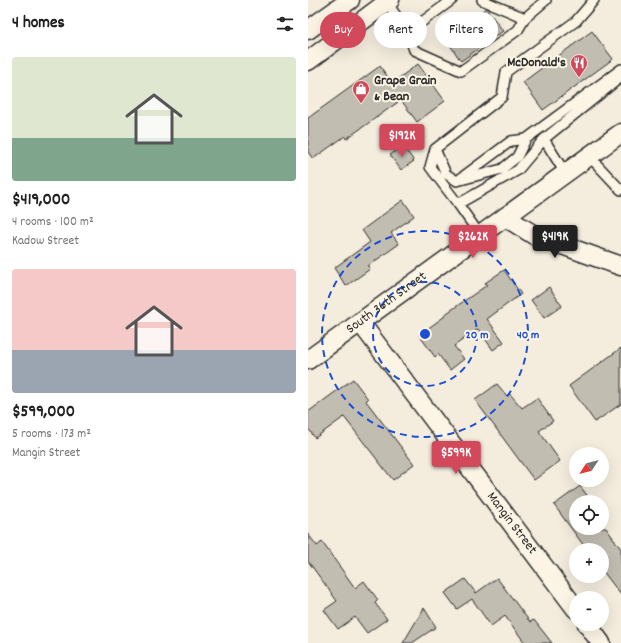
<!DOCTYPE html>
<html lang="en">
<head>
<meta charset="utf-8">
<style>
  :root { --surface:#fff; --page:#f2f2f2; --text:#222; --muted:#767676; --accent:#d1495b }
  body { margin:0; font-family:Dekko,sans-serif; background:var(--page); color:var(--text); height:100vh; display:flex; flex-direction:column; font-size:15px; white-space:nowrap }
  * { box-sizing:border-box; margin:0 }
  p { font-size:13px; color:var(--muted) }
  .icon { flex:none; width:22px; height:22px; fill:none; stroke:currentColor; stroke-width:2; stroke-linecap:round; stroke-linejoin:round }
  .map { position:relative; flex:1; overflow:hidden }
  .details { display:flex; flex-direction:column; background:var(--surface); width:308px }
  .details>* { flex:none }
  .banner { position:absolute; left:12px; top:12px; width:241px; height:36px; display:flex; gap:8px }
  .needle { width:26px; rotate:234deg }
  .tools { position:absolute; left:261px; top:447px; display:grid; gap:8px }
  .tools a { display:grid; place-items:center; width:40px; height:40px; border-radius:50%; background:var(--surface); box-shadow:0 4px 16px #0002; font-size:20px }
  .price { position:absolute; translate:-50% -34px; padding:0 9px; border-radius:4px; background:var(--accent); color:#fff; font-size:13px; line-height:26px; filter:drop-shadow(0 1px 2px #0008) }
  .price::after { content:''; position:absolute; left:50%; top:24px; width:12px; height:9px; margin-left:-6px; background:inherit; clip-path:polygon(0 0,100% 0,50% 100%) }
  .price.current { background:#222; color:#fff }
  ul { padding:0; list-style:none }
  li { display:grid; align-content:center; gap:8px; height:212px; padding:0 12px }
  li span { display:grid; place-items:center; height:124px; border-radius:4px; color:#555 }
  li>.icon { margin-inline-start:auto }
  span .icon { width:72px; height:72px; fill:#fffc; stroke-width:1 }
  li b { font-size:17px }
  h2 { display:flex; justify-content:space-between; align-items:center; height:48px; padding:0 12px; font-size:17px }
  .tag { padding:0 14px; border-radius:18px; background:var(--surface); box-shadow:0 4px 16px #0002; font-size:14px; line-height:36px }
  .tag.current { background:var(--accent); color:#fff }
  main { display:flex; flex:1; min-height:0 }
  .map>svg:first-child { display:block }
</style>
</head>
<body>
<main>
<section class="details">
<h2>4 homes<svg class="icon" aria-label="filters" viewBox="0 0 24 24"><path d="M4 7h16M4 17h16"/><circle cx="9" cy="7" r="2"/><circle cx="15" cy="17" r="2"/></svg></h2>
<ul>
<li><span style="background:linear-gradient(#dfe7d0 65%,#7fa58c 0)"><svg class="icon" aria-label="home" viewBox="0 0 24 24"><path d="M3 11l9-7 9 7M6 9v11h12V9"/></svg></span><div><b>$419,000</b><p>4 rooms · 100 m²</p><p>Kadow Street</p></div></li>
<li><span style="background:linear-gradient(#f6c9c9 65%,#9aa5b1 0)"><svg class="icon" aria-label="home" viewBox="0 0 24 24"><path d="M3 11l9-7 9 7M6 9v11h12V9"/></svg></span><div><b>$599,000</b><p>5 rooms · 173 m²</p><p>Mangin Street</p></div></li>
</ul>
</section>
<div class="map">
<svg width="313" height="643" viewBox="0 0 313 643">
  <rect width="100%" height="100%" fill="#f4edde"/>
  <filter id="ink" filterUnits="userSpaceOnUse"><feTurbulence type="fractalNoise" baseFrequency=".025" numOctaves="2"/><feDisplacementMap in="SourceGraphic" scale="8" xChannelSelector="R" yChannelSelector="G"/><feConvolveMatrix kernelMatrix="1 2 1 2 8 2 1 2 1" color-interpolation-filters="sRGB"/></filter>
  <g filter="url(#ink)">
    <path fill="#c2bdb1" stroke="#2b2b2b" d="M178,8l17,23 -42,30 -16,-23z
      M284,31l21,28 -70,51 -20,-28z
      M110,64l27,37 -28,21 -16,-22 -55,39 -1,-3 -32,23 -5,-7v-34l72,-52 12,17z
      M95,146l11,15 -13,9 -11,-15z
      M95,200l11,16 -23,17 8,11 -31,22 2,3 -24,17 -12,-18 36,-26 -8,-12z
      M196,270l17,24 -34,25 17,23 -11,8 -15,-21 -24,17 10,13 -14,11 -12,-16 -3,3 -16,-22 26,-19 -1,-1 43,-30 -2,-2z
      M241,287l13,19 -18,12 -13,-18z
      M313,348v56l-26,18 -26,-36z
      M45,379l15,20 -2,2 48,63 -21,16 -49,-63 -29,21 -7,-10v-16z
      M189,384l10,12 3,-2 12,14 15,-10 16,23 -14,10 21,30 -26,19 -59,-80z
      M272,486l12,16h-16v26h30l15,21v46l-19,-25v-20h-15l-33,-45z
      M0,534l9,12 5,-4 33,46 9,-7 14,19 -3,3 12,16 -20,14 -12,-16 -17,12 -14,-19 13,-9 -29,-40z
      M189,578l33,44 4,-2 18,23h-27l-20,-27 -14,10 -19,-27 -15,10 -12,-16 20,-14 11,14z
      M116,608l12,19 -24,16h-9z"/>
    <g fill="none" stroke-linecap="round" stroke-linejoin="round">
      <defs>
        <path id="service" d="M174,0l43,18 21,-18
          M79,3l21,29 44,-32
          M100,32l6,18 47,21 57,-41 7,-12
          M236,139l21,34
          M127,149l11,25 11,7 45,-12 15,-12 9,-18 95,-70
          M281,156l32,34
          M153,178l50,-37 15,-2
          M150,204l60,-34 26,-31 77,-62
          M172,235l-22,-31 -28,-37 5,-18 67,-52 4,-25 70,-51 18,-21"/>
        <g id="minor">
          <path d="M0,30l42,-30"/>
          <path d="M0,61l82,-61"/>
          <path d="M197,217l29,18 87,31"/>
          <path id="s1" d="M52,322l216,287"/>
          <path id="s2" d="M0,360l313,-227"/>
          <path d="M279,624l14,19"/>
        </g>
      </defs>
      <use href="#service" stroke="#2b2b2b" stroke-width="12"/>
      <use href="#minor" stroke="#2b2b2b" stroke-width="21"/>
      <use href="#service" stroke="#fcf5e5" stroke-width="9"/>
      <use href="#minor" stroke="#fcf5e5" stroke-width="18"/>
    </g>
  </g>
  <g fill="none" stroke="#1d4ed8" stroke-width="2" stroke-dasharray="7 5">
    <circle cx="117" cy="334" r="52"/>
    <circle cx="117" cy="334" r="103"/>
  </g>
  <defs>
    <symbol id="restaurant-pin" viewBox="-11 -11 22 30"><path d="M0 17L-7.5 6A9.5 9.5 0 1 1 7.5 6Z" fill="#d1495b" stroke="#fcf5e5"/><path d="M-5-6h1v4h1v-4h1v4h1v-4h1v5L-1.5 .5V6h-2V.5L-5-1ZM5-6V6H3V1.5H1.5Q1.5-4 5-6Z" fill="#fff"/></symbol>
    <symbol id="shop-pin" viewBox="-11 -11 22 30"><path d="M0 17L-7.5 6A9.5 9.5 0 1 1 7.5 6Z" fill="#d1495b" stroke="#fcf5e5"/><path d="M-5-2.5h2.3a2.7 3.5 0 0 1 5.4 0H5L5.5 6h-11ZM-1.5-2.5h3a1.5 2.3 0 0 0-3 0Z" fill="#fff"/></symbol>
  </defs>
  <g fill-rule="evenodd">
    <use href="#restaurant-pin" x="261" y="53" width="20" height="27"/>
    <use href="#shop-pin" x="43" y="79" width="20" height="27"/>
  </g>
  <g text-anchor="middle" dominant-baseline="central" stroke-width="4" stroke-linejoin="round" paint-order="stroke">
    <g font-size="14" font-weight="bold" fill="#2b2b2b" stroke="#fcf5e5" text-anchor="end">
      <text x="258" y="63">McDonald's</text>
      <text x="66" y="81" text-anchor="start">Grape Grain<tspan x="66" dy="16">&amp; Bean</tspan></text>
    </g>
    <g font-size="14" fill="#2b2b2b" stroke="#fcf5e5">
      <text stroke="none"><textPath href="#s2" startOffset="97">South 36th Street</textPath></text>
      <text stroke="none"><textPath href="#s1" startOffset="252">Mangin Street</textPath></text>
    </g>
  </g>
  <circle cx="117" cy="334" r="6" fill="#1d4ed8" stroke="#fcf5e5" stroke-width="2"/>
  <g font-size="12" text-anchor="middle" font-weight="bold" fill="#1d4ed8" stroke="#fcf5e5" stroke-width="4" stroke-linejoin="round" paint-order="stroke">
    <text x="169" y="338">20 m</text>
    <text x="220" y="338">40 m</text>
  </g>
</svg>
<div class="tools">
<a><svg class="needle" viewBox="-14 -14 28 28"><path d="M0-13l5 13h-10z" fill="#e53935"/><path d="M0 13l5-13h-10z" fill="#767676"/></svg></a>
<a><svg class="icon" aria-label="locate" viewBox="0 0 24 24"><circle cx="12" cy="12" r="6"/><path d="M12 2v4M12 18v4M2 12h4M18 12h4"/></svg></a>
<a>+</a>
<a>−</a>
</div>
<b class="price" style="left:94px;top:158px">$192K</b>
<b class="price" style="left:165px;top:259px">$262K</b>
<b class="price current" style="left:247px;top:259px">$419K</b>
<b class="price" style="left:148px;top:475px">$599K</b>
<div class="banner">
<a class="tag current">Buy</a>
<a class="tag">Rent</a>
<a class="tag">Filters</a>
</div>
</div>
</main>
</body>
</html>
